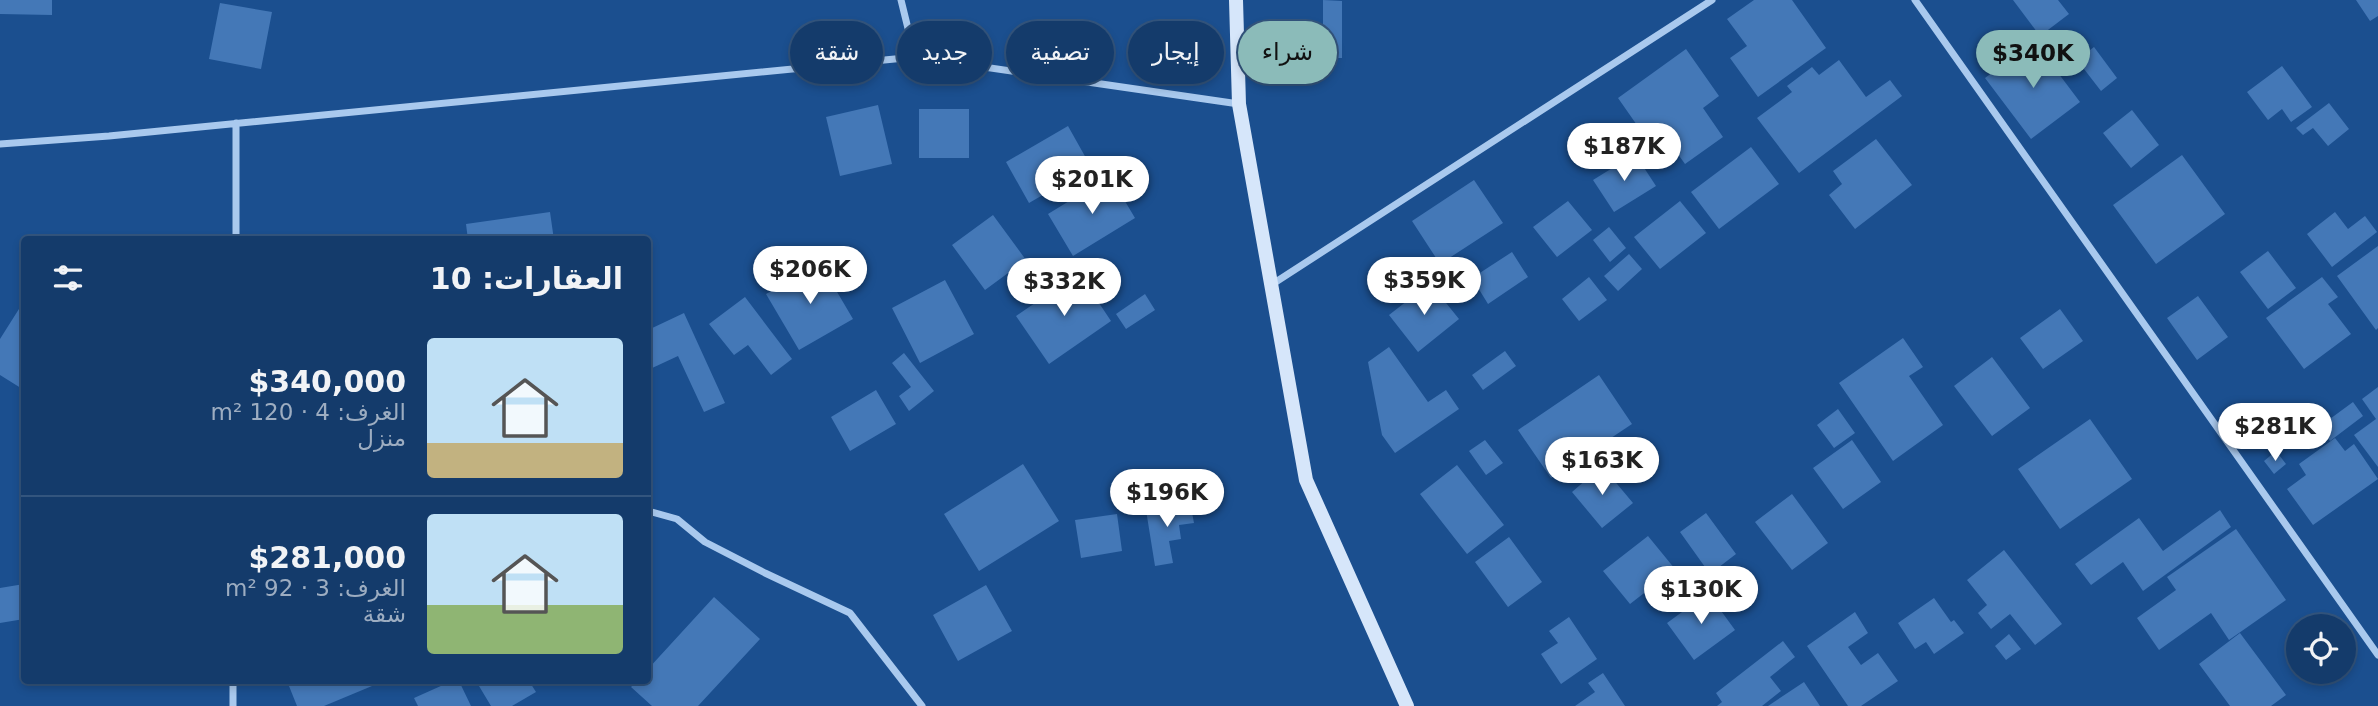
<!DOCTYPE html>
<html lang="ar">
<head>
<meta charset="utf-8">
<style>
  :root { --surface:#143b6b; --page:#214673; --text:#f1f3f6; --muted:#9dadc1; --line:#33557e; --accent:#8bbbb9 }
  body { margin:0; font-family:"DejaVu Sans","Noto Naskh Arabic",sans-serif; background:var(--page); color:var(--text); direction:rtl; height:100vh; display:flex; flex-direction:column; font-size:26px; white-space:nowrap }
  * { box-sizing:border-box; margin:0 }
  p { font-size:23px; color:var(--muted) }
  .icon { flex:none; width:38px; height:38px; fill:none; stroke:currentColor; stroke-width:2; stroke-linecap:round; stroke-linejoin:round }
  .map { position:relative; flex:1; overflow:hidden; direction:ltr }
  .sheet { position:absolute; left:21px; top:236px; width:630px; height:448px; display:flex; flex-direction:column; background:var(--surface); border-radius:7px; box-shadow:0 4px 10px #0003,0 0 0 2px var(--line); direction:rtl }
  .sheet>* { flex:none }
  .guide { position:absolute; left:672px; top:21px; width:665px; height:63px; direction:rtl; display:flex; gap:14px }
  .buttons { position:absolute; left:2286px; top:614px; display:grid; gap:14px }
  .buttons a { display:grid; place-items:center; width:70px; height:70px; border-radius:50%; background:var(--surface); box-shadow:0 4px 10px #0003,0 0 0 2px var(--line); font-size:35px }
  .price { position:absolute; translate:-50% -60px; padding:0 16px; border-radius:24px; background:#fff; color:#222; font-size:23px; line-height:46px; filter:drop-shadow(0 2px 4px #0008) }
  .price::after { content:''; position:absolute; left:50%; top:42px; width:21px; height:16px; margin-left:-10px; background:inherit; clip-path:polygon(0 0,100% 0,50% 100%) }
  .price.current { background:var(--accent); color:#111 }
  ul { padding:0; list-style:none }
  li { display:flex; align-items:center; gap:21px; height:175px; padding:0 28px }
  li+li { border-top:2px solid var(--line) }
  li span { display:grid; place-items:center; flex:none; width:196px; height:140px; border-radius:7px; color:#555 }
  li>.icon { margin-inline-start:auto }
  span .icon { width:84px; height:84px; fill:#fffc; stroke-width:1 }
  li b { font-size:30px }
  h2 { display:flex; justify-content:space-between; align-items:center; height:84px; padding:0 28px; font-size:30px }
  .tag { padding:0 24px; border-radius:32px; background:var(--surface); box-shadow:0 4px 10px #0003,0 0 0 2px var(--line); font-size:24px; line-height:63px }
  .tag.current { background:var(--accent); color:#111 }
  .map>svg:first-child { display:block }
</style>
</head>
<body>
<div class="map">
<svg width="2378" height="706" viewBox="0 0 2378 706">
  <rect width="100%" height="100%" fill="#1b4f8f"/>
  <path fill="#4478b7" d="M0,0h52v15l-52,-1z
    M1323,0l19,1v57h-19z
    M1754,0h38l34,48 -68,49 -28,-39 17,-12 -20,-27z
    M2013,0h45l11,14 -29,22z
    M2356,0h22v16l-8,5z
    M220,3l52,9 -11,57 -52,-10z
    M2034,41l46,61 -49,37 -46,-61z
    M2094,47l23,31 -16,13 -24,-31z
    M1686,49l33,47 -16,12 20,29 -38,27 -25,-35 -14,9 -28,-40z
    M1839,60l27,37 24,-17 12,16 -103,77 -42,-55 35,-26 -5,-6 25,-19 7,8z
    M2282,66l30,41 -21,15 -9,-13 -14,11 -21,-28z
    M2329,103l20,26 -21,17 -15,-18 -10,7 -7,-7z
    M878,105l14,59 -52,12 -14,-59z
    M919,109h50v49h-50z
    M2132,110l27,35 -28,23 -28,-35z
    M1068,126l23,41 -62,36 -23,-41z
    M1876,139l36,46 -57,44 -26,-34 13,-11 -9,-13z
    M1751,147l28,37 -60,45 -28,-37z
    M1635,154l21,32 -42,26 -21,-32z
    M2182,155l43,59 -69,50 -43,-59z
    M1110,176l25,42 -62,38 -25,-42z
    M1474,180l29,43 -63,41 -28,-43z
    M1568,201l24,29 -35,27 -24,-30z
    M1680,201l26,32 -46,36 -26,-32z
    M550,212l4,28h-86l-2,-16z
    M2335,212l13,17 17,-13 12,16 -45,35 -25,-33z
    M993,215l33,45 -41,30 -33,-45z
    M1609,227l17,21 -16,14 -17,-22z
    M2378,246v82l-2,2 -39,-54z
    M2268,251l28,37 -28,21 -28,-37z
    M1512,252l16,25 -40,27 -16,-26z
    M1629,254l13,15 -24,22 -14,-15z
    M820,263l33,56 -54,31 -33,-56z
    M1079,273l32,48 -62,43 -33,-48z
    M1589,277l18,23 -28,21 -17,-22z
    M2322,277l16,20 -10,7 23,30 -47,35 -38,-51z
    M945,280l29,54 -54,29 -28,-55z
    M1430,283l29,36 -41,33 -29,-37z
    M1145,294l10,16 -29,19 -10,-15z
    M2198,296l30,41 -31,23 -30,-42z
    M745,297l47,62 -21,16 -23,-30 -14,10 -25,-31z
    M24,301v89l-24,-15v-36z
    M2060,309l23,32 -40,28 -23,-31z
    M684,313l41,90 -21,9 -26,-56 -28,13 -2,-4v-35z
    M1903,338l20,29 -14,9 34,49 -50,36 -54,-78z
    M1389,347l39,55 18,-12 13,19 -64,44 -13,-18 -14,-73z
    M1505,351l11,15 -33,24 -11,-15z
    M904,353l30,38 -25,20 -10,-15 12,-9 -19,-24z
    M1992,357l38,51 -38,28 -38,-50z
    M1599,375l33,49 -81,54 -33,-48z
    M2378,387v80l-24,-32 22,-16 -14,-20z
    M876,390l20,34 -46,27 -19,-34z
    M2353,402l10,14 -33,25 -11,-14z
    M1838,409l17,24 -21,15 -17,-23z
    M2090,419l42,60 -72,50 -42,-60z
    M2335,438l10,13 9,-7 24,35 -65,46 -26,-36 19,-14 -7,-11z
    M1485,440l18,23 -17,12 -17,-24z
    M1852,440l29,42 -38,27 -30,-41z
    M2276,451l10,13 -12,10 -10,-13z
    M1023,464l36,57 -80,50 -35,-57z
    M1457,465l47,60 -37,29 -47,-60z
    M1602,466l31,37 -31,25 -30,-36z
    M1792,494l36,49 -36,27 -37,-48z
    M1190,502l4,21 -15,2 2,14 -12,2 4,22 -18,3 -9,-56z
    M2220,510l11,17 -88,64 -20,-29 -32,23 -16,-21 64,-46 24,33z
    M1706,513l30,41 -26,20 -30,-42z
    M1117,514l5,37 -41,7 -6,-38z
    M2236,529l50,71 -57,40 -18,-27 -52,37 -22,-32 39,-28 -9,-13z
    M1648,536l27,33 -45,35 -27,-33z
    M1509,537l33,45 -34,25 -33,-45z
    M2004,550l58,74 -27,21 -25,-31 -19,15 -13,-16 9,-8 -20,-25z
    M24,584v35l-24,4v-35z
    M986,585l26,46 -54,30 -25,-46z
    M1708,593l27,37 -41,30 -27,-37z
    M714,597l46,42 -62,67h-46l-21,-19 6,-6h11v-12z
    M1934,598l17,24 3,-2 10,13 -30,21 -8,-12 -11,7 -17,-26z
    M1855,612l13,21 -20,14 13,18 17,-12 20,28 -37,25h-13l-41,-60z
    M1569,617l28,42 -36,25 -20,-30 17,-11 -9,-12z
    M2240,633l46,62 -15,11h-41l-31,-42z
    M2009,634l12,15 -15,11 -11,-14z
    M1783,641l12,16 -25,20 11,14 -19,15h-45l5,-4 -6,-9z
    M1603,673l22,33h-50l20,-14 -7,-9z
    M287,681h97l-60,25h-27z
    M452,681h7l12,25h-53l-4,-8z
    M476,681h53l7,11 -24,14h-21z
    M1804,682l16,24h-52z"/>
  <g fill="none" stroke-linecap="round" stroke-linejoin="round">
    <path stroke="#a9c9ee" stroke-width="7" d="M901,0l14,57
      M1915,0l463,655
      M0,144l109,-8 806,-79 324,47
      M236,240v-117
      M1271,285l441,-285
      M648,511l29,8 28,23 60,31 85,40 72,93
      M233,706v-25"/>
    <path stroke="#d6e6fa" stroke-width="14" d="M1236,0l3,104 67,376 101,226"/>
  </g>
</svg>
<div class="buttons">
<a><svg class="icon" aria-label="locate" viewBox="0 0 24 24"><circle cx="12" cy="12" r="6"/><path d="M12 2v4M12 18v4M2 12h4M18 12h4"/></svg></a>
</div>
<b class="price current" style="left:2033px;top:90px">$340K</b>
<b class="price" style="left:1624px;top:183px">$187K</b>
<b class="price" style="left:1092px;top:216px">$201K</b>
<b class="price" style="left:810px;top:306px">$206K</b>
<b class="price" style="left:1424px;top:317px">$359K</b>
<b class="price" style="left:1064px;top:318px">$332K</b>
<b class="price" style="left:2275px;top:463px">$281K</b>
<b class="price" style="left:1602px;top:497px">$163K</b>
<b class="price" style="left:1167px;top:529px">$196K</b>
<b class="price" style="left:1701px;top:626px">$130K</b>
<div class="guide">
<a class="tag current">شراء</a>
<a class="tag">إيجار</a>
<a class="tag">تصفية</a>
<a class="tag">جديد</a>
<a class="tag">شقة</a>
</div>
<section class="sheet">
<h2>العقارات: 10<svg class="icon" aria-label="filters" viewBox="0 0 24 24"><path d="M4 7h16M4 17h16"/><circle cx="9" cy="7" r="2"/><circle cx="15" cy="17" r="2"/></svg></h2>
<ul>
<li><span style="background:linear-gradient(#bfe0f5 75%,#c2b280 0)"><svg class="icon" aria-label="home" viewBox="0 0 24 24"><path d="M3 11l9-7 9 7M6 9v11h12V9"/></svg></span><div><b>$340,000</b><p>الغرف: 4 · 120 m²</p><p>منزل</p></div></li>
<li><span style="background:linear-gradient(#bfe0f5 65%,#8fb573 0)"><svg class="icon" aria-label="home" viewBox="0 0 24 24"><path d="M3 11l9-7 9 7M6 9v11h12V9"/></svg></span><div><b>$281,000</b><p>الغرف: 3 · 92 m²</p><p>شقة</p></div></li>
</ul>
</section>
</div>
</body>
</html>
